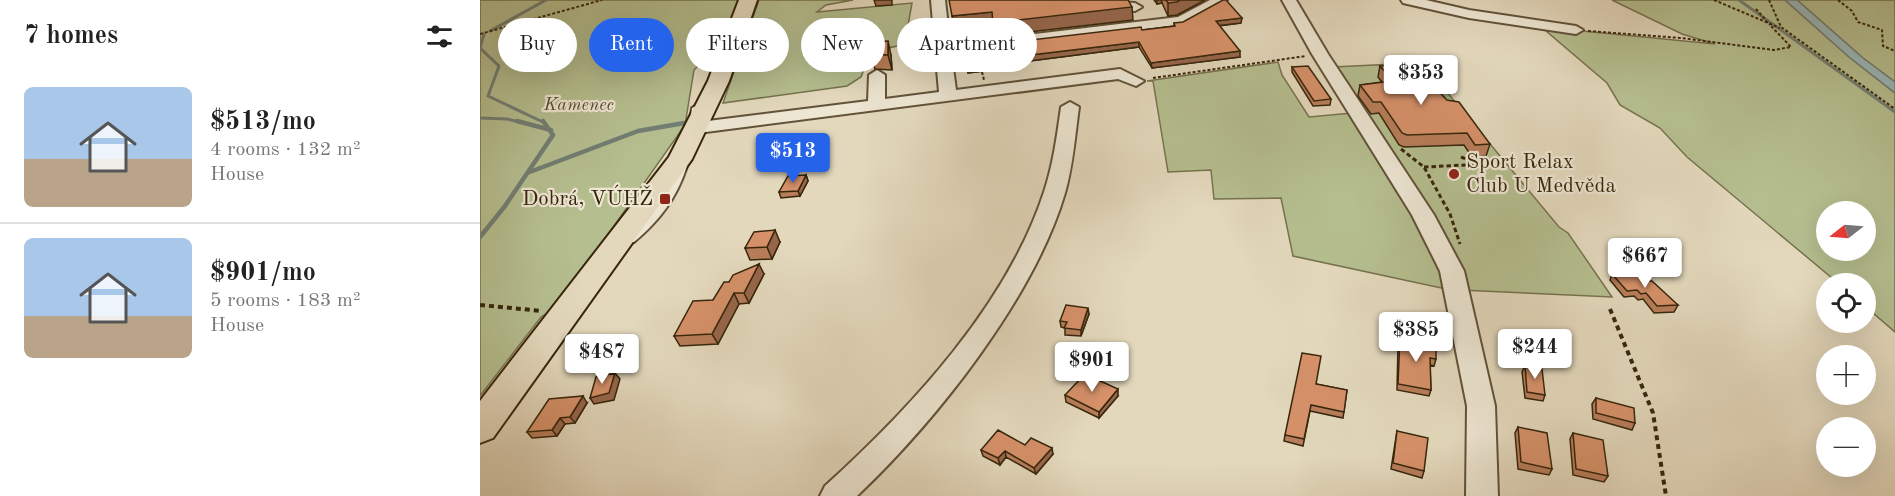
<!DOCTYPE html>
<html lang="en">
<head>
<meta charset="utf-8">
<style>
  :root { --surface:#fff; --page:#f6f6f6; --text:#222; --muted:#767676; --line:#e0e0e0; --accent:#2563eb }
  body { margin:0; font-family:"Old Standard TT",serif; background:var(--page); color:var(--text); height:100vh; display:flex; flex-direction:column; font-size:22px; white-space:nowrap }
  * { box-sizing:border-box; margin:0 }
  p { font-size:20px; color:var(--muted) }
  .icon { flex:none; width:33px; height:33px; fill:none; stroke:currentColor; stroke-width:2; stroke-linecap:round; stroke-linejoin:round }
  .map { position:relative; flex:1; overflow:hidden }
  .panel { display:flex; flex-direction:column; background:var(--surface); width:480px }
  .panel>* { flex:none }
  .hud { position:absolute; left:18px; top:18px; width:570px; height:54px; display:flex; gap:12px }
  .needle { width:39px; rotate:253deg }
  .fabs { position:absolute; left:1336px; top:201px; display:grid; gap:12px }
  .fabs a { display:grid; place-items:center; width:60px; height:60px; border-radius:50%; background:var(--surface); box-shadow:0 6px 24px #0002; font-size:30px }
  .price { position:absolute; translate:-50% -51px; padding:0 14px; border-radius:6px; background:#fff; color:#222; font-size:20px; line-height:39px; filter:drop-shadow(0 2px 3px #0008) }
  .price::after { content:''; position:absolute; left:50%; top:36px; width:18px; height:14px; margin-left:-9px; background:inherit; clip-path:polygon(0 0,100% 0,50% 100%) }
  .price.active { background:var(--accent); color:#fff }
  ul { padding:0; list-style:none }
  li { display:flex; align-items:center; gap:18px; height:150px; padding:0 24px }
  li+li { border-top:2px solid var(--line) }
  li span { display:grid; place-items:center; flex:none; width:168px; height:120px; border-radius:9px; color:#555 }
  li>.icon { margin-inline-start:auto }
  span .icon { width:72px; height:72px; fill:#fffc; stroke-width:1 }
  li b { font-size:26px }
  h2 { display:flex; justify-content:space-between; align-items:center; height:72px; padding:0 24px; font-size:26px }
  .pill { padding:0 21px; border-radius:27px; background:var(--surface); box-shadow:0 6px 24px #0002; font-size:21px; line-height:54px }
  .pill.active { background:var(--accent); color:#fff }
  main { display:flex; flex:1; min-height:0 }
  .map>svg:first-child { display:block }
</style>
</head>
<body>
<main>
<section class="panel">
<h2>7 homes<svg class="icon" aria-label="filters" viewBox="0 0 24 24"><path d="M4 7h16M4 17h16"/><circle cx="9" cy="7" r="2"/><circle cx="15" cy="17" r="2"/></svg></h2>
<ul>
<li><span style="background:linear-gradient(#a9c7e8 60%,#b9a48a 0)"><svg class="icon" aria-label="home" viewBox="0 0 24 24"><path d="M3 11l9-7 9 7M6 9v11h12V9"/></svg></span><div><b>$513/mo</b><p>4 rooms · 132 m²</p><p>House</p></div></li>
<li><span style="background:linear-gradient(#a9c7e8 65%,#b9a48a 0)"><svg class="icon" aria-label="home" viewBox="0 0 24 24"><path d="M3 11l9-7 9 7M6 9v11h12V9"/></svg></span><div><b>$901/mo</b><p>5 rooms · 183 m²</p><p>House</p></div></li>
</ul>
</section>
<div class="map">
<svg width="1415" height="496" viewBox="0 0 1415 496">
  <rect width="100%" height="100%" fill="#e3d8bc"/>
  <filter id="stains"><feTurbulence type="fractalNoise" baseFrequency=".00333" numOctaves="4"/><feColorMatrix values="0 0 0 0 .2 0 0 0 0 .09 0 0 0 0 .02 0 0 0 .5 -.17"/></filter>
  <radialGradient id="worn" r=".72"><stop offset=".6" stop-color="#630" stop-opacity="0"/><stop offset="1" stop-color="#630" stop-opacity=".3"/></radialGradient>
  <path fill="#b5be8f" stroke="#76724e" stroke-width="1.5" fill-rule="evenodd" d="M0,0h260l-21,44 -25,26 -9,55 -128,182 -16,10 -61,79z
    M279,0h94l-27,5 -9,7 95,-9 -5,28 -10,15 -26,6 -10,25 -14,9 -124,17z
    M1132,0h173l64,57 46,36v239l-29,-25v-23l-28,-1 -151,-126 -27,-29 -40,-23 -13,-22 -62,-53 7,-2 163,16 -33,-10zM1347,212h39v38h-39z
    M1317,0h98v82l-32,-24z
    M798,62l4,13 27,42 43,-4 77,130 17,46 -153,-33 -12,-58 -67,1 -3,-29 -43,2 -15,-91h-6z
    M937,63l10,5 132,159 9,6 44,64 -152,-7 -127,-223z"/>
  <path fill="#99b8ba" stroke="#727e74" stroke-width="1.5" d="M1305,0h12l66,58 32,24v11l-46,-36z"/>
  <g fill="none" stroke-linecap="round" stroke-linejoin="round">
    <path stroke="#727e74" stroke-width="3" d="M1259,0l156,112
      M10,31l56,-31
      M4,34l-4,14 19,18 -11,30 57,27
      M0,118l27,1 16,4
      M205,123l5,-1"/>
    <path stroke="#727e74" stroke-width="4.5" d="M37,121l34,9
      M47,173l111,-42 52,-9
      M0,237l25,-31 48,-71 -10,-14"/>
    <defs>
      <path id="minor" d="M451,0h14l5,44 228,-27 32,-17h17l-45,25 -231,28 5,37 164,-21 24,12 -8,5 -18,-7 -420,54 -9,-5 3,-20 9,-5 9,5 -2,13 160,-20 1,-26 8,-5 8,5v24l54,-7z
        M611,0l44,3 7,4 -7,4 -34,-1 -5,-1z
        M802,0h14l32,54 106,161 30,56 31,135 3,90h-32l1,-90 -27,-135 -28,-56 -100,-161z
        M921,0h25l43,10 107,16 7,4 -7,4 -107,-16 -66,-15z
        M590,102l9,5c-4,29 -6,58 -14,86 -31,105 -129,228 -208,303h-37l5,-10c86,-78 182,-181 219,-294 9,-27 13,-56 17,-85z
        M197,160l10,6c-11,33 -27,54 -53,76h-16l-3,-5 3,-5 32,-29 17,-37z"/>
      <path id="major" d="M259,0h18l-28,81 -37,78 -199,279 -13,5v-42l189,-244 39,-76z"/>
    </defs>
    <use href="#minor" stroke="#625238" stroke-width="4"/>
    <use href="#major" stroke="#37260c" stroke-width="4"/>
    <path stroke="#37260c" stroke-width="2" stroke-dasharray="3 2" stroke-linecap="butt" d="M1234,0l66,28
      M1289,0l12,27 114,82
      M1358,0l14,11 6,11 24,8 1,16 12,5
      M1108,31l93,7 93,12 17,-3 -21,-22
      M0,34l122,-34
      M502,72l2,8
      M673,78l153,-22"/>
    <path stroke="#37260c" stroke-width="3" stroke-dasharray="4.5 3" stroke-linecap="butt" d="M921,149l23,18 26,47 10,30
      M981,157l17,7
      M944,167l63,-3"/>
    <path stroke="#37260c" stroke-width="4" stroke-dasharray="5 4" stroke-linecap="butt" d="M0,305l62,6
      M1130,309l43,104 13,83"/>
    <use href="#minor" fill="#ede6d3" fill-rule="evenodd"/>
    <use href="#major" fill="#e3d8bc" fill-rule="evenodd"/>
    <path stroke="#37260c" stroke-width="2" stroke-dasharray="3 2" stroke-linecap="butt" d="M1276,9l14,16"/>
  </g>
  <path fill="#b87d5a" stroke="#37260c" stroke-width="1.5" d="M674,0h51l-28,15 -9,1 -6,-13 -5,1z
    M694,23h67l-22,3 21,31 -88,11 -13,-21 -140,18 1,4 -32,4 -5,-25 179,-18 32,-4z
    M391,54l20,1 1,15 -17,-1z
    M900,66l38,13 72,65 -4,12 -14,1 -8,-12 -60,2 -5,-2 -20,-32 -8,1 -13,-18 2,-11 22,-3 -4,-5z
    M812,67l39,32 -1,6 -17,1 -21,-34z
    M326,175l2,6 -8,15 -19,2 -2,-6z
    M300,242l-8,17 -22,1 -5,-12z
    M284,274l-15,29 -10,1 -21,40 -38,2 -6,-10 39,-36 16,-18z
    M1132,274l31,7 35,24 -4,7 -20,1 -11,-14 -5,1 -4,-4 -10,1 -14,-17z
    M609,314l-8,22 -16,-1v-7l-4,-1 -1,-6z
    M146,335l4,6 -13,23 -39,4 -4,-6 29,-18z
    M920,337l36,22 -2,7 -4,-1 1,25 -2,6 -32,-6 1,-47z
    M1045,365l20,30 -2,6 -18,-3 -3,-26z
    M836,384l31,6 -4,28 -33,-7 -7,35 -19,-5 1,-6z
    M585,395l53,1 -19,22 -33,-16z
    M1116,398l39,25 -3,7 -39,-11 -1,-15z
    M107,403l-12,20 -10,1 -8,12 -25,2 -5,-6z
    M1038,427l34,42 -3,6 -31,-6 -3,-36z
    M917,431l27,40 -2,7 -31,-9z
    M1093,433l35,43 -4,6 -31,-7 -3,-36z
    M545,445l28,9 -17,20 -30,-17 -6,8 -17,-9 -2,-6z"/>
  <path fill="#96664a" stroke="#37260c" stroke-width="1.5" d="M394,0h18v5l-16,1z
    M677,0h4l1,3 -5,1z
    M700,0h25l-28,15 -9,1v-13z
    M652,7l1,13 -138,16 -1,-10 -39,4 -3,-14 40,-4z
    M762,18l-1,5 -26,3 1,-5z
    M408,41l3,14 1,15 -4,-15z
    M659,42v5l-140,18 1,4 -32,4 -1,-5 31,-9z
    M760,51v6l-88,11 -1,-5z
    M326,175l2,6 -8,15 -2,-5z
    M295,230l5,12 -8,17 -5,-12z
    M279,264l5,10 -15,29 -5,-10z
    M254,293l5,11 -21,40 -6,-10z
    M608,308l1,6 -8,22v-6z
    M146,335l4,6 -13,23 -5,-6z
    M135,373l5,6 -6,21 -20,4 -4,-6z
    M638,389v7l-19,22v-6z
    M103,396l4,7 -12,20 -5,-6z
    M80,418l5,6 -8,12 -5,-6z
    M572,448l1,6 -17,20 -2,-6z
    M525,451l1,6 -6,8 -2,-7z"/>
  <path fill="#d69169" stroke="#37260c" stroke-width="1.5" d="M469,0h179l4,7 -139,16 -1,-11 -40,4z
    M686,0h14l-3,2 -9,1z
    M743,0h3l16,18 -26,3 24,30 -89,12 -12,-21 -141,17 1,5 -32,4 -4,-20 178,-21 1,3 33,-4 -1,-3 9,-1z
    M408,41v14l-17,-1v-12z
    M923,64l15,15 8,-1 21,22 12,2 31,42 -15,1 -8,-12 -60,2 -5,-2 -21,-31h-8l-13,-17 33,-4 -13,-15z
    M828,66l23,33 -17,2 -22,-34z
    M326,175l-8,16 -19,1 9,-16z
    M295,230l-8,17 -22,1 9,-16z
    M279,264l-15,29h-10l-22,41 -38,2 19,-35 20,-1 11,-18h5l4,-7z
    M1155,273l8,8h9l26,24 -21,1 -11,-13 -5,1 -4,-4 -10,1 -15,-17z
    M586,305l22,3 -7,22 -17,-2 3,-6 -7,-1z
    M146,335l-14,23 -38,4 11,-16 18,-2 5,-8z
    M920,337l36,5v17l-6,-1 1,32 -33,-6z
    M822,353l19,3 -5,28 31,6 -3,22 -33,-7 -7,34 -19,-4z
    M1045,365l17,4 3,26 -18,-3z
    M135,373l-6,20 -19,5 6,-21z
    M605,374l33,15 -19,23 -34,-17z
    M103,396l-13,21 -10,1 -8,12 -25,2 22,-33z
    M1116,398l38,10 1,15 -39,-10z
    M1038,427l29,6 5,36 -31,-7z
    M518,430l27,15 6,-7 21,10 -18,20 -29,-17 -7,7 -17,-8z
    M917,431l31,7 -4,33 -31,-8z
    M1093,433l30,7 5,36 -32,-7z"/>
  <g fill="#8f2418" stroke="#ede6d3" stroke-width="2">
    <circle cx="974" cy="174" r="6"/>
    <rect x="179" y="193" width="12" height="12" rx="3"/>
  </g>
  <g text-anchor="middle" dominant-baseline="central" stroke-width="4.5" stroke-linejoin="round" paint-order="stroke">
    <g font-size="18" font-style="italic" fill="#564c2d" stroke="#ede6d3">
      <text x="99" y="105">Kamenec</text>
    </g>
    <g font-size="21" fill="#37260c" stroke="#ede6d3" text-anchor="start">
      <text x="986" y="162">Sport Relax<tspan x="986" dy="24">Club U Medvěda</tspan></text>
      <text x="173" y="199" text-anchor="end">Dobrá, VÚHŽ</text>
    </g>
  </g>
  <rect width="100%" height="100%" filter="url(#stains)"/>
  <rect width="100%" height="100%" fill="url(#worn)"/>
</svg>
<div class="fabs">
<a><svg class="needle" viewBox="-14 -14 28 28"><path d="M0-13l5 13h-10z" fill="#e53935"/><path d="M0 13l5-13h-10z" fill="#767676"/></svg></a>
<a><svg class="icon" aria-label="locate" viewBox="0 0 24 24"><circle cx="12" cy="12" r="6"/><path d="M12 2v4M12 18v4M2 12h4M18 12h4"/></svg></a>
<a>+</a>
<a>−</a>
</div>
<b class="price" style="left:941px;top:106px">$353</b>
<b class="price active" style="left:313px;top:184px">$513</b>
<b class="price" style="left:1165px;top:289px">$667</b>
<b class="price" style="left:936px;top:363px">$385</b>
<b class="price" style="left:1055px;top:380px">$244</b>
<b class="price" style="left:122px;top:385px">$487</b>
<b class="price" style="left:612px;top:393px">$901</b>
<div class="hud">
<a class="pill">Buy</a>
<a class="pill active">Rent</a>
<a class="pill">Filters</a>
<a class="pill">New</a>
<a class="pill">Apartment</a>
</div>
</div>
</main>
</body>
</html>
